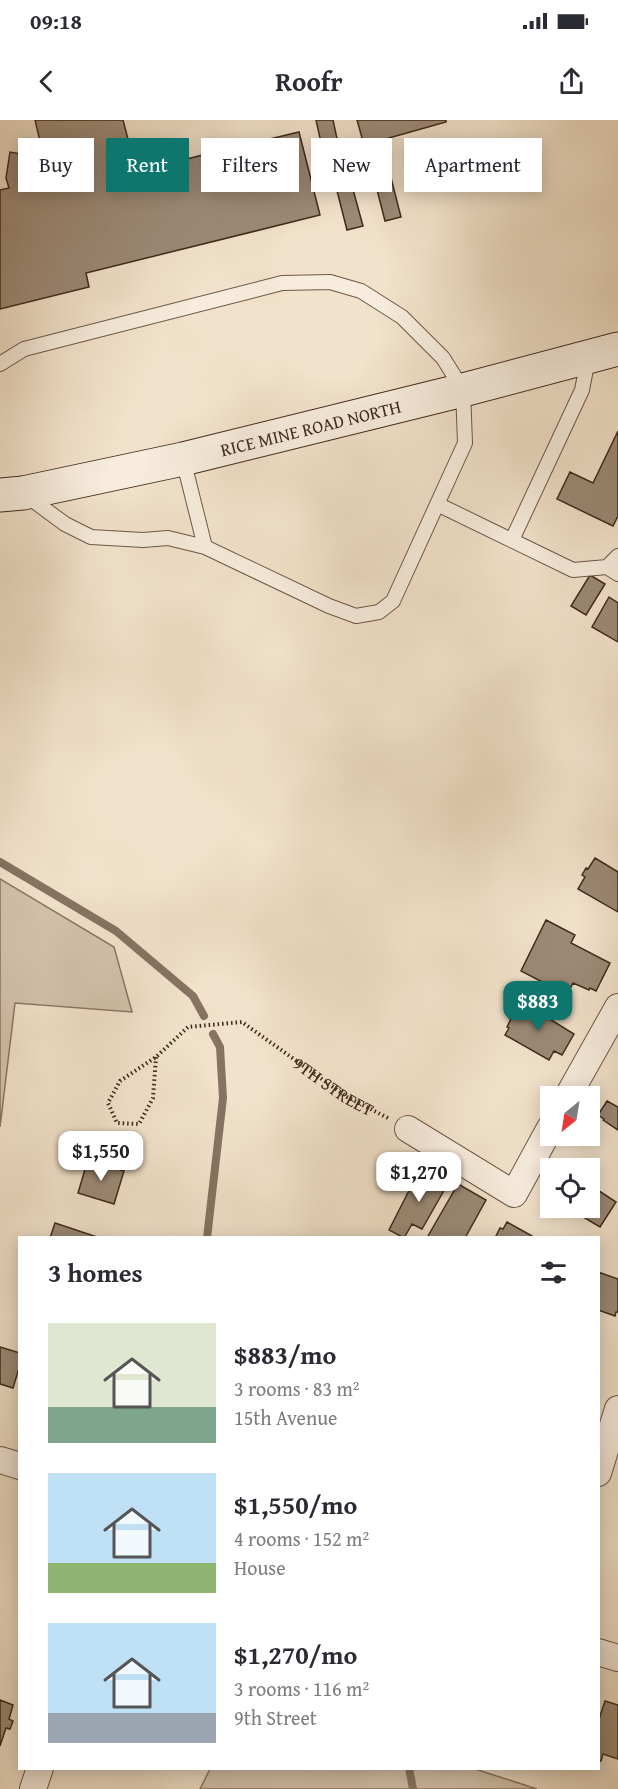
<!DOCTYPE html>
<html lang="en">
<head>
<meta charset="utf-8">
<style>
  :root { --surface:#fff; --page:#f7f7f7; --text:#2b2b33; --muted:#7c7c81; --accent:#0f766e }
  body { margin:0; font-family:"Gentium Book Plus",serif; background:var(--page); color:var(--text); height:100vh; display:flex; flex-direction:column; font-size:22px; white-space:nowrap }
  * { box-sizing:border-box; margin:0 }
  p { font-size:20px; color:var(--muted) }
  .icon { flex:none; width:33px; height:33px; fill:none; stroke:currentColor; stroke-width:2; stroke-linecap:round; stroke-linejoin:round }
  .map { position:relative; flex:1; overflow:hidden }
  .sheet { position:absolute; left:18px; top:1116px; width:582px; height:534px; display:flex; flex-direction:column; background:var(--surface); border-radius:0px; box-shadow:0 3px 15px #0003 }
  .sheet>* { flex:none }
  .guide { position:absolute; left:18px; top:18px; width:582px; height:54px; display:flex; gap:12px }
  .needle { width:39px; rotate:210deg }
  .tools { position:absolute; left:540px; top:966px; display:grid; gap:12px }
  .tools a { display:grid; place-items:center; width:60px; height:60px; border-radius:0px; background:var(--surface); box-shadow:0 3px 15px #0003; font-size:30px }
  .price { position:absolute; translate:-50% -51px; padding:0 14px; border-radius:12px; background:#fff; color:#222; font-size:20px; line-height:39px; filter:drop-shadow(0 2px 3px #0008) }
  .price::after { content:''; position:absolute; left:50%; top:36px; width:18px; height:14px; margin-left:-9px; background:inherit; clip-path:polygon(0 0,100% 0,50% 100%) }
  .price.current { background:var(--accent); color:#fff }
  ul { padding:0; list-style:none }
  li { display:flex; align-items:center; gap:18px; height:150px; padding:0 30px }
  li span { display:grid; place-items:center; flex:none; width:168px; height:120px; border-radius:0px; color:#555 }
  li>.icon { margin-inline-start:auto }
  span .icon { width:72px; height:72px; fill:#fffc; stroke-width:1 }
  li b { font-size:26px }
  h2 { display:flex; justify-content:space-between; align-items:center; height:72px; padding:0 30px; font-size:26px }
  .pill { padding:0 21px; border-radius:0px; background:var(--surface); box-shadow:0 3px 15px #0003; font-size:21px; line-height:54px }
  .pill.current { background:var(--accent); color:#fff }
  .status { display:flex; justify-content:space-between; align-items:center; height:42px; padding:0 30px; background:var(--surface); direction:ltr }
  .status svg { height:16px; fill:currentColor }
  header { display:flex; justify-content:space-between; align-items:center; height:78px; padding:0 30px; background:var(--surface); font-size:27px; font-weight:700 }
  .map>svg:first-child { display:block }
</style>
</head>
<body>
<div class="status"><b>09:18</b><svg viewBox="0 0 49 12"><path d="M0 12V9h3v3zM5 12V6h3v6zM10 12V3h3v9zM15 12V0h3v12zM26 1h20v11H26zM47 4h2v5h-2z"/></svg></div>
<header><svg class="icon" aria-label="back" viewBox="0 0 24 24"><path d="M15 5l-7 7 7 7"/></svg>Roofr<svg class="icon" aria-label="share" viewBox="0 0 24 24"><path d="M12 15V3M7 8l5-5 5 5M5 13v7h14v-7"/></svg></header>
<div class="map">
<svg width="618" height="1669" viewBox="0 0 618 1669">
  <rect width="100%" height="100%" fill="#f2e2cb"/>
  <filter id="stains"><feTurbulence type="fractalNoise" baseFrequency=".00333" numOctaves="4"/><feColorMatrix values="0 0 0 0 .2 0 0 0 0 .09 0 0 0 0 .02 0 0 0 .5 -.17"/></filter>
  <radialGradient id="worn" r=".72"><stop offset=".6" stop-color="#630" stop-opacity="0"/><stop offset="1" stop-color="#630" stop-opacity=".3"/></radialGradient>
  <path fill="#d4c3ad" stroke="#8a7664" stroke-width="1.5" d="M0,759l114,68 18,65 -117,-9 -15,124z
    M210,1649h265l62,20h-337z"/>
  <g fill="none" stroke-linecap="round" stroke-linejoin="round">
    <path stroke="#867362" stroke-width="8" d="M0,742l116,69 77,65 11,20
      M207,1118l16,-140 -3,-51 -7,-13
      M409,1648l4,21"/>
  </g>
  <path fill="#9c8a77" stroke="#3f2a1c" stroke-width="1.5" d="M35,0h88l12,46 -22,6 1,5 101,-25 2,8 13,-3 -2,-8 71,-17 21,83 -234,58 3,14 -89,22v-119l9,-2 -3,-10 4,-26 34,6z
    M316,0h17l9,42 -16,3z
    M357,0h89v2l-82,23z
    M388,46l13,51 -16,4 -13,-51z
    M349,55l14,51 -16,4 -13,-51z
    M618,311v85l-5,10 -56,-27 13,-27 23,11z
    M590,455l15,9 -19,31 -15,-9z
    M609,477l9,6v39l-26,-15z
    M595,738l23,14v40l-40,-23 7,-12 -3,-2 4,-7 2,1z
    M546,800l29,15 -4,8 39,20 -14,28 -6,-3 -1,2 -16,-7 -6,12 -46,-24z
    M518,882l9,4v-1l47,29 -12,21 -8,-4 -5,9 -44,-25 4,-7 -2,-1 4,-8 -2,-1z
    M607,981l11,6v23l-15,-10 1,-1 -6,-4z
    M88,1039l36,12 -10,33 -36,-11z
    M424,1048l22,12 -3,6 3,1 -24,42 -10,-5 -8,14 -15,-8 29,-57 2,2z
    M458,1064l28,16 -21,38h-36l-1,-2z
    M590,1065l26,17 -16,25 -32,-19h22z
    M507,1102l25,14v2h-37l5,-10 3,1z
    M55,1103l45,15h-50z
    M598,1152l20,7v33h-2l-1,4 -17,-6z
    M0,1227l20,6v12l-7,23 -13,-4z
    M0,1580l13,5 -4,14 4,2 -3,8 -4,-1 -6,18z
    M605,1581l13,4v54l-15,-5 -2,7 -3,-1v-38z"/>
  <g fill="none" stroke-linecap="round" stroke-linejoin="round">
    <defs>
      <path id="service" d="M0,244l24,-15 258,-66 48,-1 31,9 41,26 41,41 20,32 2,53 -72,158 -14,11 -23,4 -27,-10 -124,-59 -37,-9 -25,2 -52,-3 -26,-13 -38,-28
        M183,339l22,88
        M437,384l136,66 34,-3 11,7
        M512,420l70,-150 6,-31
        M607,447l11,-11"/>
      <path id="minor" d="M568,976l50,-89
        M408,1009l106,65 36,-66
        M0,1340l20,6
        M598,1353l20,-64
        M598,1532l20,6
        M33,1669l7,-21"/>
      <g id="secondary">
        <path id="s2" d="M0,375l23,-2 160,-34 280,-69 155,-41"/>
      </g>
    </defs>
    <use href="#service" stroke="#6c5848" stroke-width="16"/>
    <use href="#minor" stroke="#6c5848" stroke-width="28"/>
    <use href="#secondary" stroke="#3f2a1c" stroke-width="35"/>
    <path stroke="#3f2a1c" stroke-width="4" stroke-dasharray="1.5 3" stroke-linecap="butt" id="s1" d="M156,937l-3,41 -14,26 -22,-1 -9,-20 12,-22 36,-24 32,-30 54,-5 105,75 41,21"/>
    <use href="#service" stroke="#f7ecdd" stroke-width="14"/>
    <use href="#minor" stroke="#f7ecdd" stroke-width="26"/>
    <use href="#secondary" stroke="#f7ecdd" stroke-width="33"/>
  </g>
  <g text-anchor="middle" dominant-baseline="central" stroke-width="5" stroke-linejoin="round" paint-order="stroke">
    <g font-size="18" fill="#3f2a1c" stroke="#f7ecdd">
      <text stroke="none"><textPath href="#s2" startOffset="318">RICE MINE ROAD NORTH</textPath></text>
      <text stroke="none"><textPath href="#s1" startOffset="393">9TH STREET</textPath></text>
    </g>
  </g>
  <rect width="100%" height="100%" filter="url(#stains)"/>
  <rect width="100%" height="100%" fill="url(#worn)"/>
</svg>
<div class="tools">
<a><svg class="needle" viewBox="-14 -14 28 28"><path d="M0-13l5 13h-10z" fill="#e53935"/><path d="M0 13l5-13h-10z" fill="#7c7c81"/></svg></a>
<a><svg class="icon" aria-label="locate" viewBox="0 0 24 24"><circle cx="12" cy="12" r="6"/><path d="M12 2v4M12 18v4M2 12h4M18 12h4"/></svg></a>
</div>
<b class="price current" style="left:538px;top:912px">$883</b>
<b class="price" style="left:101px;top:1062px">$1,550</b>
<b class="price" style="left:419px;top:1083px">$1,270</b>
<div class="guide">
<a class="pill">Buy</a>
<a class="pill current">Rent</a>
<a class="pill">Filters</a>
<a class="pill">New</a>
<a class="pill">Apartment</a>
</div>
<section class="sheet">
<h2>3 homes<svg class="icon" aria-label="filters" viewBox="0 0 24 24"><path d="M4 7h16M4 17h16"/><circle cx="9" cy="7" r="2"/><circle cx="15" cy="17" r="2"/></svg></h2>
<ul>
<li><span style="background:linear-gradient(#dfe7d0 70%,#7fa58c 0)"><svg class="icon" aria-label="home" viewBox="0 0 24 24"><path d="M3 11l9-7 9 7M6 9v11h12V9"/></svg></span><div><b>$883/mo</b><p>3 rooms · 83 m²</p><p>15th Avenue</p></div></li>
<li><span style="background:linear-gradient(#bfe0f5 75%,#8fb573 0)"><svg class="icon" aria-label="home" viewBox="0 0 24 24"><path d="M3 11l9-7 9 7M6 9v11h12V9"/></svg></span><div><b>$1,550/mo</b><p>4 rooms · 152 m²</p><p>House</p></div></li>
<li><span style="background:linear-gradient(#bfe0f5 75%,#9aa5b1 0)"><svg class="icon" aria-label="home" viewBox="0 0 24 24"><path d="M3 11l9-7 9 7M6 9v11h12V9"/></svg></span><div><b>$1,270/mo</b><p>3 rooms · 116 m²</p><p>9th Street</p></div></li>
</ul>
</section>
</div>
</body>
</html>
